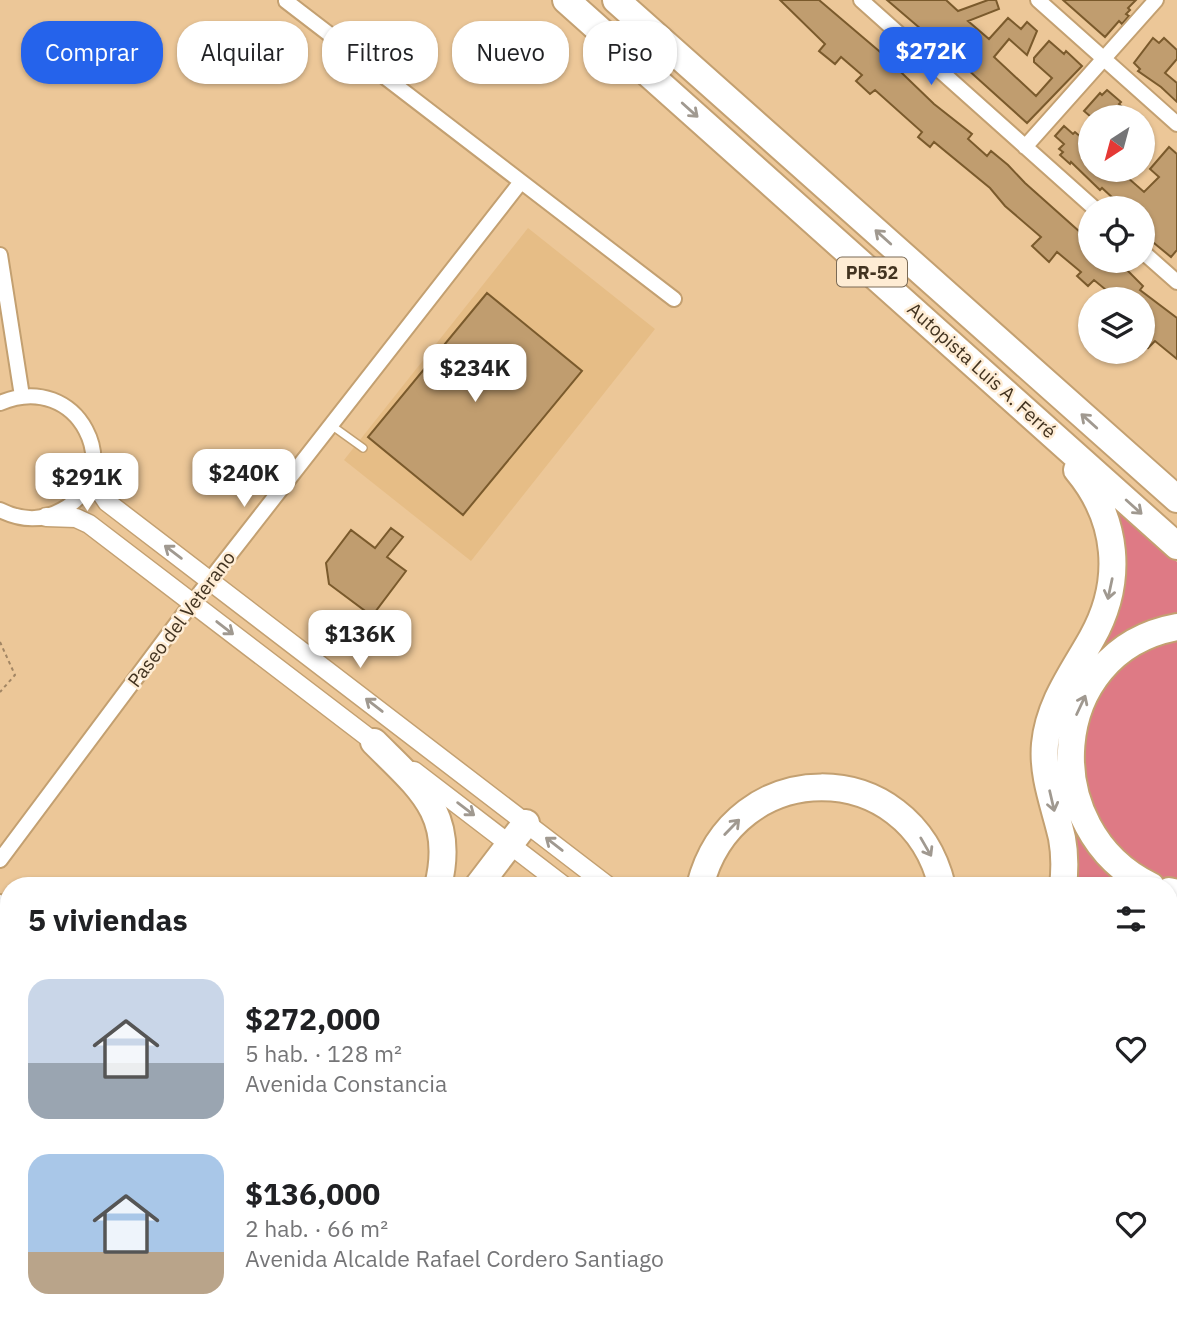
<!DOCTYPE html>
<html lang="es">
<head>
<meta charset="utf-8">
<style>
  :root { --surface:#fff; --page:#f6f6f6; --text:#202124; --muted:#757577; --accent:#2563eb }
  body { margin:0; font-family:"IBM Plex Sans",sans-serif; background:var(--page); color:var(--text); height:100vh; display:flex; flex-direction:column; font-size:26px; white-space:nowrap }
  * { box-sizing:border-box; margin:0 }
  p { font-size:23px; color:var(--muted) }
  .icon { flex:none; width:38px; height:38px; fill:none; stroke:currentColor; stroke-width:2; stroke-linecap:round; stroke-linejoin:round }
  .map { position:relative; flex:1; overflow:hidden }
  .sheet { position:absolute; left:0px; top:877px; width:1178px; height:450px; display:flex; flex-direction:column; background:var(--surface); border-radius:28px 28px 0 0; box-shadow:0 2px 5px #0004 }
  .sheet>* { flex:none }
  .top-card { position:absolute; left:21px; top:21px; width:700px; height:63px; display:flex; gap:14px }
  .needle { width:46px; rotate:216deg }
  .tools { position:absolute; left:1078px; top:105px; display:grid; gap:14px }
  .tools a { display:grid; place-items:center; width:77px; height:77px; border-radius:50%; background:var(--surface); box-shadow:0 2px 5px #0004; font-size:35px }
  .price { position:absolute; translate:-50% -60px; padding:0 16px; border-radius:14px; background:#fff; color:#222; font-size:23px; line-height:46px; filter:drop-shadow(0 2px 4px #0008) }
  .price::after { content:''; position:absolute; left:50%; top:42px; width:21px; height:16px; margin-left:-10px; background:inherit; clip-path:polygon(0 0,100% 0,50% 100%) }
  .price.current { background:var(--accent); color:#fff }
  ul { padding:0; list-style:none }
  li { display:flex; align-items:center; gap:21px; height:175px; padding:0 28px }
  li span { display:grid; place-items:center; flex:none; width:196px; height:140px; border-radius:21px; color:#555 }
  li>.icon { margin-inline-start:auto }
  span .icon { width:84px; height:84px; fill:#fffc; stroke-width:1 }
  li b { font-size:30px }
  h2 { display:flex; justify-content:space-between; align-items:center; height:84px; padding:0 28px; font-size:30px }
  .pill { padding:0 24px; border-radius:28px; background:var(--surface); box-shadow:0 2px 5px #0004; font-size:24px; line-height:63px }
  .pill.current { background:var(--accent); color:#fff }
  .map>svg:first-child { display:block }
</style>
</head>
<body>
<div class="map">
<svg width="1177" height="1326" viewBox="0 0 1177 1326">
  <rect width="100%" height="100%" fill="#ecc798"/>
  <path fill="#e6bd86" d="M528,228l127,101 -184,232 -127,-101z
    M1177,1213v113h-78l6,-8h64v-93z
    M206,1318h667l5,8h-689z"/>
  <path fill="#de7a85" d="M1102,495l75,67v56l-60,27 -55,126 79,114 -70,1 -17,-157 48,-94z
    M1177,634v252l-10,-3 -61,-38 -31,-88 30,-82 64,-39z
    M295,1318h28l4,8h-50z
    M579,1318h88l17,8h-107l-2,-5z"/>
  <path fill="#c09d6f" stroke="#7a5a2c" stroke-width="2" d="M780,0h39l60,51 55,53 38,30 -4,5 19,17 4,-5 17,14 17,18 65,58v20h26l13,11 14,14 -3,4 37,28v41l-22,-18 -7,7 -5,-5v-44h-37l5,-5 -17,-14 -6,6 -11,-10 4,-4 -24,-20 -8,10 -17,-16 9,-9 -36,-31 -15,-18 -56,-46 -4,5 -12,-10 4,-5 -47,-42 -5,4 -14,-13 6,-6 -21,-18 -6,7 -16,-13 6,-7z
    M887,0h59l12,11 30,-11h8l3,9 -31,12 21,18 19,-21 13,11 6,-7 10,9 -10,24 -18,-16 -15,18 42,39 16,-18 -18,-16v-4l15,-17 15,13 2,-3 16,15 -55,57 -71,-64z
    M1063,0h73l-8,8 2,2 -4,4 3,2 -7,8 -3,-3 -14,16z
    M1153,38l6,5 5,-5 13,12v9l-12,14 12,10v19l-16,-15 -23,-16 2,-2 -6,-6z
    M1107,90l14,12 -2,2 14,13h-42l-7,-6 16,-18 2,2z
    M1064,126l9,8 2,-2 15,13v25h29l25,22 15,-15 -9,-8 19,-22 8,7v96l-6,7 -28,-23v-26h-22l-7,-6 1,-2 -13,-12 -2,2 -29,-28 -1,2 -10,-9 3,-3 -4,-3 5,-5 -9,-8z
    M487,293l95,78 -119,144 -95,-78z
    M391,528l12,9 -16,20 19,14 -34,45 -43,-32 -3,-21 25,-33 24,18z"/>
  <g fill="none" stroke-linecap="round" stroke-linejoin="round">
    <defs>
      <path id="service" d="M331,425l32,23
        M0,938l9,7
        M0,1075l9,7
        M0,1113l9,6
        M0,1140l9,-12
        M0,1203l7,-9"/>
      <path id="minor" d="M861,0l233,208
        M1038,0l139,124
        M286,1l388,298
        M1025,147l131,-147
        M1143,252l34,30
        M0,255l22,141
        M0,403c79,-34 129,70 62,107 -21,12 -42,10 -62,0
        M0,860l192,-257 328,-420
        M0,902l9,8
        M1169,1245l8,-12
        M1169,1283l8,-11
        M0,1313l9,-6
        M534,1318l3,8
        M563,1318l3,8
        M246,1326l17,-8
        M383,1326l19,-8
        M1112,1326l6,-8
        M1139,1326l6,-8"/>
      <path id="tertiary" d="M92,468l7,22 8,12 501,384
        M46,517l30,1 13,6 293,224
        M414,771l150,115
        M926,1318l5,8"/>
      <path id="motorway" d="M566,0l611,546
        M616,0l561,499
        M374,742c46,46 82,72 64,144
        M478,886l48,-63
        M700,886c33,-131 210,-132 242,0
        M1063,886c2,-17 2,-32 -1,-48 -7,-31 -20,-62 -17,-94 4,-41 28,-72 47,-106 32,-57 26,-119 -15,-168
        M1151,886c-115,-55 -106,-235 26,-259
        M1169,891l8,2
        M1169,939l8,-4
        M1169,988l8,-4
        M895,1318l6,7
        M30,1326l19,-8
        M106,1326l23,-8"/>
    </defs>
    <use href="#service" stroke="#c3a071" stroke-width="10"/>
    <use href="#minor" stroke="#c3a071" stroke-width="18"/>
    <use href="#tertiary" stroke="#c3a071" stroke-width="21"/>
    <use href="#motorway" stroke="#c3a071" stroke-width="30"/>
    <path stroke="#a28664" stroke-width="2" stroke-dasharray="3.5 3.5" stroke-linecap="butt" d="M0,642l15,33 -15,17
      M325,1318l7,8
      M274,1326l18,-8
      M435,1326l12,-6 3,6"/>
    <use href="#service" stroke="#fff" stroke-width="7"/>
    <use href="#minor" stroke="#fff" stroke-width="14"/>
    <use href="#tertiary" stroke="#fff" stroke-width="18"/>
    <use href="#motorway" stroke="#fff" stroke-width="26"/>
  </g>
  <defs><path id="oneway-shaft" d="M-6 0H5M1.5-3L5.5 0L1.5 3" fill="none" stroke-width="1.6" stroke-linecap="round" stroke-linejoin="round" transform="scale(1.75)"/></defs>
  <g stroke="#a09990">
    <use href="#oneway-shaft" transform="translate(690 110) rotate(42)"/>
    <use href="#oneway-shaft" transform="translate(883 237) rotate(-138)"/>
    <use href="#oneway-shaft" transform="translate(1089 421) rotate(-138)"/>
    <use href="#oneway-shaft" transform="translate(1134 507) rotate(42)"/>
    <use href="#oneway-shaft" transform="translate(173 552) rotate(-143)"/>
    <use href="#oneway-shaft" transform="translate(1110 589) rotate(102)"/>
    <use href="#oneway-shaft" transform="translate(225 628) rotate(38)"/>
    <use href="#oneway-shaft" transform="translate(374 705) rotate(-142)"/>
    <use href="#oneway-shaft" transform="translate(1081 705) rotate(-65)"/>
    <use href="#oneway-shaft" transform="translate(1052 801) rotate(77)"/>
    <use href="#oneway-shaft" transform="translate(466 809) rotate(37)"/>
    <use href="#oneway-shaft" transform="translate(732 827) rotate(-46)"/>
    <use href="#oneway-shaft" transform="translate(554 844) rotate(-142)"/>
    <use href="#oneway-shaft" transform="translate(926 847) rotate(60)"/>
  </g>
  <g text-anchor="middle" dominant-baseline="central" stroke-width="5" stroke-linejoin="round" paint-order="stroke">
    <rect fill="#feecd4" stroke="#7a6a56" stroke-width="2" x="837" y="257.5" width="70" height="29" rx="5"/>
    <g font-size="18" font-weight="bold" fill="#423320">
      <text x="872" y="272">PR-52</text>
    </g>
    <g font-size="19" fill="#423320" stroke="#feecd4">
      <text transform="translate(982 370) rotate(42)">Autopista Luis A. Ferré</text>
      <text transform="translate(181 619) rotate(-53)">Paseo del Veterano</text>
    </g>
  </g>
</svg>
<div class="tools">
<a><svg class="needle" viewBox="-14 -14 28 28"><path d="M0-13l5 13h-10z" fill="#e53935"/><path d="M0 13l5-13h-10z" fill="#757577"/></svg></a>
<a><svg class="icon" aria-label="locate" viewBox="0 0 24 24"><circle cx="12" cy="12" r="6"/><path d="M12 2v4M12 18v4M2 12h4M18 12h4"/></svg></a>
<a><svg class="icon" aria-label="layers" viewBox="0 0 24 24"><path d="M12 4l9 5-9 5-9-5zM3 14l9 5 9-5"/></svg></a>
</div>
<b class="price current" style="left:931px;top:87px">$272K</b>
<b class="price" style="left:475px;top:404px">$234K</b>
<b class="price" style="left:244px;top:509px">$240K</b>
<b class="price" style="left:87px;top:513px">$291K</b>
<b class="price" style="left:360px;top:670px">$136K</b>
<div class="top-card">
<a class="pill current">Comprar</a>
<a class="pill">Alquilar</a>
<a class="pill">Filtros</a>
<a class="pill">Nuevo</a>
<a class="pill">Piso</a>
</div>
<section class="sheet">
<h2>5 viviendas<svg class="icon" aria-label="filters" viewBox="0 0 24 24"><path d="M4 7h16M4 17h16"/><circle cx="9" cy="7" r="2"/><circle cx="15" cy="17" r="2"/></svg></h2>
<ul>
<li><span style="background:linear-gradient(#c9d6e8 60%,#9aa5b1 0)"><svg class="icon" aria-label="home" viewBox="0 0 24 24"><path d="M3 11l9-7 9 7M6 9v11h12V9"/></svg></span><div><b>$272,000</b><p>5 hab. · 128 m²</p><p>Avenida Constancia</p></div><svg class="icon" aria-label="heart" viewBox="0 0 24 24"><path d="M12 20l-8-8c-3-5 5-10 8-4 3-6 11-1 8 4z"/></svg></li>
<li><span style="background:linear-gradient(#a9c7e8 70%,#b9a48a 0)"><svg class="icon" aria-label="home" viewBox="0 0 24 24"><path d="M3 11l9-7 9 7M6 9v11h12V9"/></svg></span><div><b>$136,000</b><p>2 hab. · 66 m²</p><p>Avenida Alcalde Rafael Cordero Santiago</p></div><svg class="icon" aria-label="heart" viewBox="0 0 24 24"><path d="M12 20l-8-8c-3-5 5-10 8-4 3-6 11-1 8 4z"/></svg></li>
</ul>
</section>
</div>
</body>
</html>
